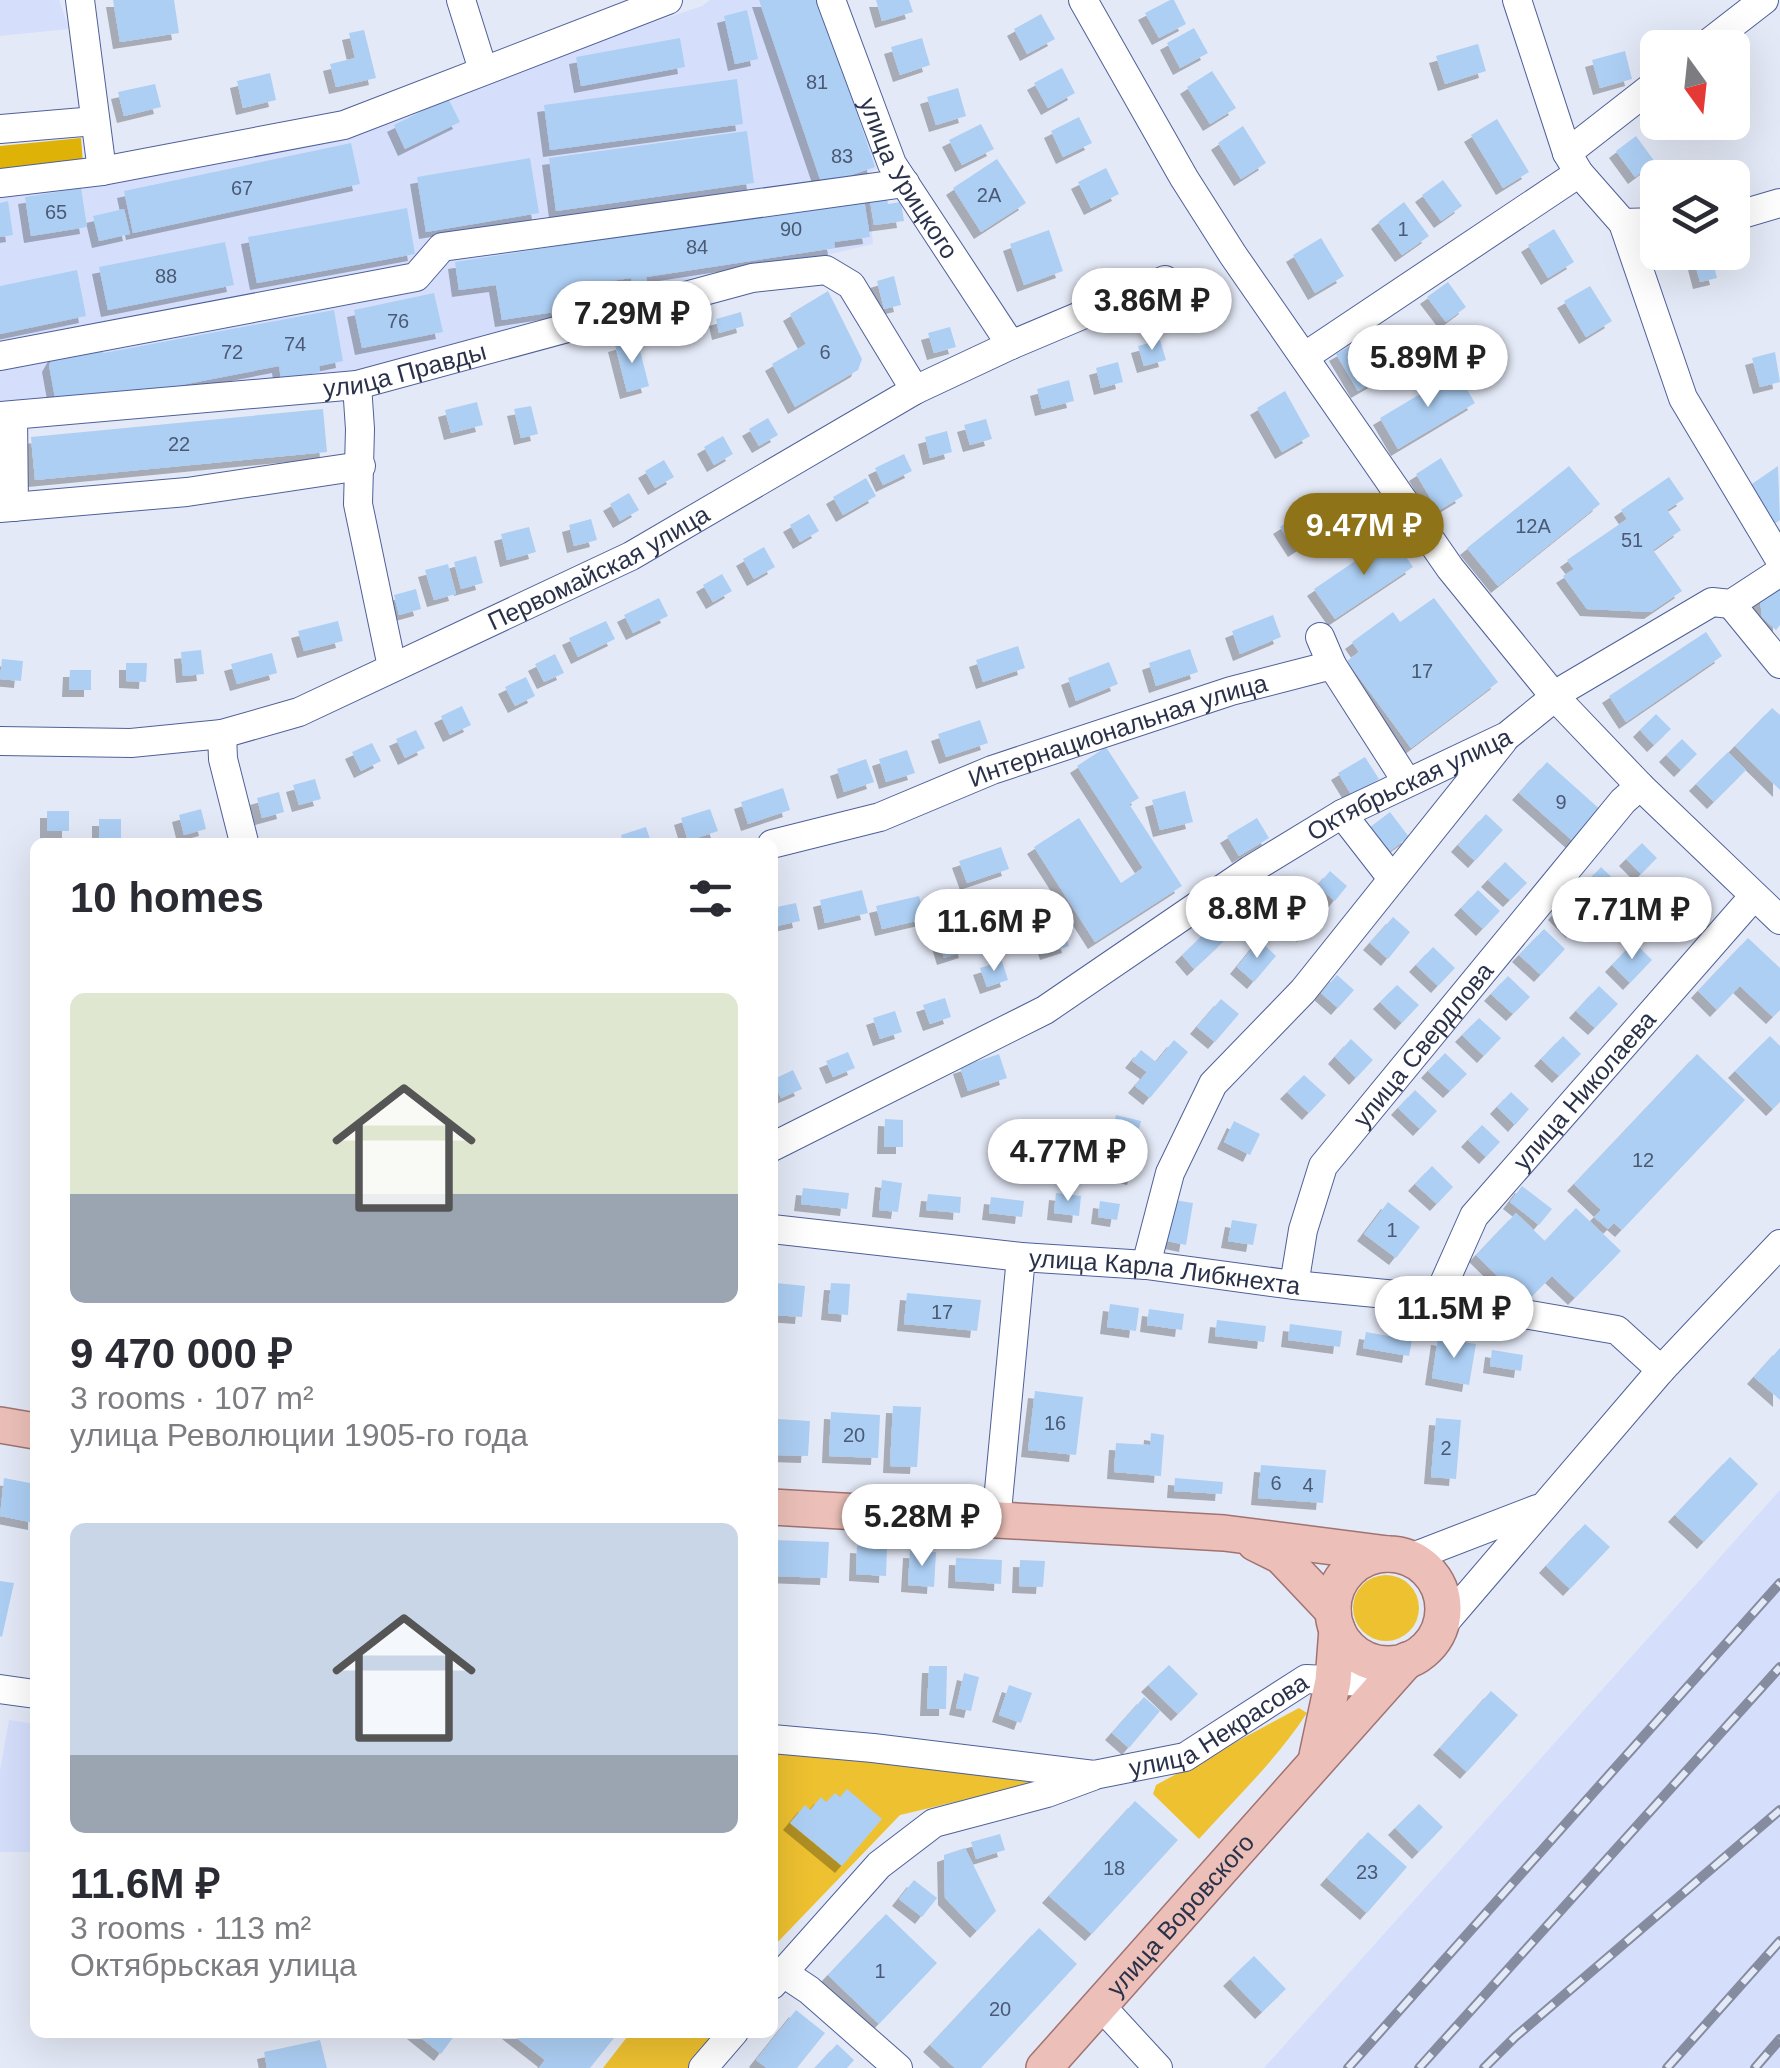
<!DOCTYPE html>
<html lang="en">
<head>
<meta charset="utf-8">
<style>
  :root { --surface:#fff; --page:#f2f2f3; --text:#2b2b33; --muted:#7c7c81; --accent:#8f7318 }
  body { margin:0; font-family:Arial,sans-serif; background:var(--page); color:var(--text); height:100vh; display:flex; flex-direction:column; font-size:38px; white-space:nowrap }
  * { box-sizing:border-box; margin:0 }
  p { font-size:32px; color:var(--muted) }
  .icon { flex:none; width:55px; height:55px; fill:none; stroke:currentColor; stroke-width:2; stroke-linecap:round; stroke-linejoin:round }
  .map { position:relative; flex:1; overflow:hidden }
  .panel { position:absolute; left:30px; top:838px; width:748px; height:1200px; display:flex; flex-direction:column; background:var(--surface); border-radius:15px; box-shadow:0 10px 40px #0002 }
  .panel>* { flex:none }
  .needle { width:65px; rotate:165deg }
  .controls { position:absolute; left:1640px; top:30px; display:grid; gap:20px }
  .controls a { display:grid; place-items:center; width:110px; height:110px; border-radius:15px; background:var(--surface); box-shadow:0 10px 40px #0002; font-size:50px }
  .price { position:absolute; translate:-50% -85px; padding:0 22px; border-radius:35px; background:#fff; color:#222; font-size:32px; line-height:65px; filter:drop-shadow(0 2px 5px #0008) }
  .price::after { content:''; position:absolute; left:50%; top:60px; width:30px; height:22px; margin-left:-15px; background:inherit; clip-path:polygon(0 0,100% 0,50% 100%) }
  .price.on { background:var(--accent); color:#fff }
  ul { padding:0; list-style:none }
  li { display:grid; align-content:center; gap:20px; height:530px; padding:0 40px }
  li span { display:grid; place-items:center; height:310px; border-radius:15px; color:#555 }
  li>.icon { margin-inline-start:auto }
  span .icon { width:180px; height:180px; fill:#fffc; stroke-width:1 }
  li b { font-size:42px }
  h2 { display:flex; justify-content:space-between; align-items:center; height:120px; padding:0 40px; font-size:42px }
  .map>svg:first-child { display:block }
</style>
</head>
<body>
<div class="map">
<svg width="1780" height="2068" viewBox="0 0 1780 2068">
  <defs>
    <filter id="shadow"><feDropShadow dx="-7" dy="7" stdDeviation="0" flood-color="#0004"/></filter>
  </defs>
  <rect width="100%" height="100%" fill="#e4e9f7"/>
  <path fill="#d5dffc" d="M0,0h59l10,29 -69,7z
    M710,0h114l21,48 32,121 -11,5 7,70 -126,30 -386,105 -361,31v-222l101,-9 250,-41 139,-61 212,-71z
    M1780,1490v578h-516l221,-247z
    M9,1720l26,4v128h-35v-81z"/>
  <path fill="#eec130" d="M1353 1608a33 33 0 1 1 66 0a33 33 0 1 1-66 0Z
    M1299,1708l8,5c-30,46 -71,85 -108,126l-46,-45 3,-9z
    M773,1753l263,21 3,8 -139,33 -127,132z
    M622,2033h97l-29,35h-87l24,-31z"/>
  <path fill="#dfb208" d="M81,138l2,25 -83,8v-25z"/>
  <path fill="#adcff4" filter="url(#shadow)" d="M113,0h61l5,33 -59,9z
    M759,0h60l56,167 -53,18z
    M876,0h33l4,12 -31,9z
    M1170,0h4l12,24 -27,14 -14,-25z
    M747,10l11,49 -23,5 -11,-48z
    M1041,14l14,25 -28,15 -13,-25z
    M1194,28l14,25 -28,15 -13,-25z
    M364,30l12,48 -40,9 -6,-23 25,-6 -6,-25z
    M680,38l5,29 -104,19 -5,-29z
    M922,38l8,27 -30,10 -9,-28z
    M1478,44l8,27 -41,13 -9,-28z
    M1625,51l7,28 -32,9 -8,-28z
    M1062,68l13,25 -27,15 -14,-25z
    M1212,71l24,37 -26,16 -23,-37z
    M270,73l6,27 -33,8 -6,-27z
    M737,79l6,45 -193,26 -6,-45z
    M155,84l6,23 -37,9 -6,-24z
    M958,88l8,28 -30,9 -9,-28z
    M448,98l12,24 -55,27 -11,-24z
    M1079,117l13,26 -29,14 -12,-26z
    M1497,119l32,53 -26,16 -32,-53z
    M981,124l13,25 -32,16 -13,-25z
    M1243,126l23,37 -25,16 -23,-36z
    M747,131l7,52 -198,28 -7,-53z
    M1636,136l19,26 -20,15 -19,-26z
    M351,143l9,41 -227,49 -9,-42z
    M530,158l9,55 -113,19 -9,-55z
    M997,159l29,44 -45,29 -28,-44z
    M1106,168l13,26 -28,14 -13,-26z
    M1443,180l19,26 -21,15 -19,-26z
    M81,188l6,39 -56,9 -6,-39z
    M886,191l2,13 13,-2 3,19 -30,4 -5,-31z
    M864,199l6,38 -36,5 1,6 -189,29 2,10 -16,3 -1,-12 -34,5 4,22 -99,15 -6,-35 -37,5 -4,-28z
    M8,201l5,34 -13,2v-34z
    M1404,202l25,34 -27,19 -24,-33z
    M407,208l8,46 -158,29 -9,-46z
    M124,209l6,25 -31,7 -6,-25z
    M1554,229l20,33 -26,16 -20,-33z
    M1049,230l14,41 -39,14 -14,-41z
    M1321,238l23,38 -29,17 -22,-38z
    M225,242l9,43 -126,25 -9,-43z
    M1712,258l5,20 -17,4 -5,-19z
    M77,270l9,46 -86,18v-48z
    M894,276l7,29 -17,4 -7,-28z
    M1448,282l18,25 -20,15 -19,-25z
    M1590,286l22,35 -26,16 -22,-36z
    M828,291l34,68 -4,11 -63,37 -23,-43 34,-20 -16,-30z
    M434,293l9,39 -81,16 -8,-38z
    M334,310l9,51 -24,5 1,6 -39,7 -2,-13 -222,43 -8,-44 8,-14 35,-7 12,9z
    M741,312l3,14 -25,7 -3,-14z
    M950,327l6,20 -22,6 -6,-20z
    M637,339l12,47 -22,6 -12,-47z
    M1362,339l22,37 -26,15 -22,-37z
    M1160,340l6,20 -22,6 -6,-20z
    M1775,352l5,30 -20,5 -8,-29z
    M1118,362l5,20 -22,6 -5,-20z
    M1457,372l18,31 -77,46 -18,-31z
    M1069,380l5,21 -32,8 -5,-20z
    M1285,391l25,45 -28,16 -25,-44z
    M477,402l6,23 -32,8 -6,-23z
    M531,406l7,28 -17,4 -7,-29z
    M323,409l4,43 -292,28 -4,-43z
    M768,418l10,17 -19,11 -10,-17z
    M986,419l6,20 -22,6 -6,-20z
    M947,431l5,21 -22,6 -5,-21z
    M723,436l10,18 -19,11 -10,-18z
    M904,454l8,17 -29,14 -8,-17z
    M1441,458l22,38 -25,15 -22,-37z
    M664,460l10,17 -19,11 -10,-17z
    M1569,466l31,38 -102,82 -31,-38z
    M1778,466l2,54 -7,5 -24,-39z
    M1669,477l15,22 -17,11 14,20 -28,20 29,41 -31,21 -64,-3 -24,-33 11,-7 -7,-9 60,-41 -6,-9z
    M866,478l10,18 -33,19 -10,-18z
    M629,493l10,17 -19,11 -10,-17z
    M1327,497l14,23 -46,30 -15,-23z
    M809,514l10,17 -19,11 -10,-17z
    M591,519l6,21 -23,6 -5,-21z
    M529,527l7,25 -29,8 -6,-26z
    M1392,536l21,31 -78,52 -21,-30z
    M764,547l11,20 -21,12 -11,-20z
    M476,556l7,27 -22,6 -7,-27z
    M448,564l8,30 -22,6 -9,-30z
    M722,574l10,17 -19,11 -10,-17z
    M1774,585l6,5v35l-4,5 -14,-13 -2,-17z
    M416,589l5,20 -22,6 -5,-20z
    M659,598l9,18 -35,17 -9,-18z
    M1434,598l64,84 -87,66 -64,-87 12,-9 -7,-10 41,-30 7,10z
    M1273,615l8,22 -41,17 -8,-23z
    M338,621l5,20 -39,10 -6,-20z
    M606,621l9,18 -37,18 -9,-19z
    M1706,632l16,24 -96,66 -17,-26z
    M1018,646l7,22 -42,14 -7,-22z
    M1190,649l8,23 -42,14 -7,-23z
    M201,650l3,24 -21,2 -2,-24z
    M272,653l5,20 -40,11 -6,-20z
    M555,654l9,19 -20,9 -9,-18z
    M2,659l21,2 -2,20 -21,-2z
    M1109,662l9,22 -42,17 -8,-23z
    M126,663h21l-1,19 -20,-1z
    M70,670h21v20h-22z
    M526,677l9,19 -20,10 -10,-19z
    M462,706l9,19 -21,10 -9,-19z
    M1772,708l8,7v75l-45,-44z
    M1656,714l15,15 -17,16 -14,-15z
    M980,720l8,23 -42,14 -8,-23z
    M416,730l9,18 -20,10 -9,-19z
    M1682,739l15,15 -16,16 -15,-15z
    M372,743l9,18 -20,10 -9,-19z
    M1106,747l33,51 -10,6 53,82 -87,56 -61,-95 45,-29 42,65 22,-15 -66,-102z
    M907,750l8,23 -29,9 -7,-23z
    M1728,752l18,18 -32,32 -18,-18z
    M1365,757l14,22 -27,17 -14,-23z
    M866,759l8,23 -30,10 -7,-23z
    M1547,762l56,50 -28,31 -56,-50z
    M315,779l6,20 -22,6 -6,-20z
    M783,788l7,22 -42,14 -7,-22z
    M1185,791l8,31 -33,8 -8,-30z
    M279,792l5,20 -22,6 -5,-20z
    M201,809l5,20 -22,6 -5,-20z
    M710,809l8,22 -30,10 -7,-23z
    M47,811h22v20h-22z
    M1390,812l19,25 -26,19 -18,-25z
    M1486,814l17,16 -28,31 -17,-16z
    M1257,818l12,20 -30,18 -12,-20z
    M99,819h22v20h-22z
    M646,827l5,15h-28l-2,-7z
    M1642,843l15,15 -16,16 -15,-15z
    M1001,847l8,22 -42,14 -8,-22z
    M1505,862l22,21 -17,17 -22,-20z
    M1601,867l22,21 -17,17 -22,-20z
    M1330,871l17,15 -12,15 -18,-15z
    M1685,883l15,15 -16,16 -15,-15z
    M862,890l6,23 -43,10 -5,-23z
    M1478,890l22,21 -17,18 -22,-21z
    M919,896l6,23 -43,10 -6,-23z
    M1569,898l18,18 -14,15 -18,-18z
    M796,903l4,18 -28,6v-19z
    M1299,905l18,15 -13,15 -17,-15z
    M1393,917l17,15 -22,27 -18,-16z
    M1212,926l13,14 -31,29 -12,-14z
    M1063,927l6,19 -22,7 -6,-19z
    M1544,929l21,20 -24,26 -22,-20z
    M959,931l7,20 -22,7 -6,-20z
    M1748,938l32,30v42l-7,7 -33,-31 -23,24 -19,-19z
    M1259,940l17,16 -22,26 -17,-15z
    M1634,942l18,18 -22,23 -18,-18z
    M1433,947l22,21 -17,18 -22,-21z
    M1002,961l6,19 -21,7 -7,-19z
    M1337,975l17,15 -16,18 -17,-15z
    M1508,976l22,21 -17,17 -22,-20z
    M1397,985l22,20 -17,18 -22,-21z
    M1599,986l19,18 -23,24 -19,-17z
    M945,998l6,19 -21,7 -7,-19z
    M1221,999l18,15 -24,28 -18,-15z
    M895,1011l7,21 -22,7 -7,-21z
    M1479,1018l22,20 -17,18 -22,-21z
    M1563,1036l18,18 -22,22 -18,-17z
    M1770,1036l10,10v56l-7,7 -38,-38z
    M1351,1039l22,21 -17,18 -21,-21z
    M1174,1040l14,12 -38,46 -15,-12 12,-14 -15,-11 9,-11 15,12z
    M848,1052l7,16 -22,9 -7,-16z
    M1445,1053l22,21 -17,17 -22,-20z
    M999,1054l8,24 -39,13 -8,-24z
    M1697,1054l48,46 -123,130 -8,-7 -6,6 -14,-12 7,-7 -27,-26z
    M793,1070l9,19 -21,9 -9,-18z
    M1304,1075l22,20 -17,18 -22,-21z
    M1415,1090l22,21 -17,18 -22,-21z
    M1511,1092l18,17 -14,16 -18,-18z
    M1116,1115l25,6 -5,21 -25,-6z
    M885,1119l18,1v27h-19z
    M1234,1121l26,13 -10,21 -26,-13z
    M1482,1125l18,17 -14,15 -18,-17z
    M1114,1152l26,6 -6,20 -25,-6z
    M1432,1166l21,21 -16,17 -22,-20z
    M882,1180l20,3 -4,29 -19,-2z
    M1522,1186l30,23 -13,16 -29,-23z
    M803,1188l46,5 -2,16 -46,-5z
    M1056,1193l25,3 -2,20 -25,-3z
    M928,1194l33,3 -1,16 -34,-3z
    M991,1197l33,4 -2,16 -33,-4z
    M1174,1200l19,3 -7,42 -19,-4z
    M1100,1201l20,3 -3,16 -19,-3z
    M1388,1202l32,25 -24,31 -32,-24z
    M1576,1208l45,43 -46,47 -23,-22 -27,27 -49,-48 40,-42 29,28z
    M1232,1220l25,4 -4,21 -25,-4z
    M776,1283l29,3 -3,31 -28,-2z
    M831,1283l19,1 -2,31 -20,-2z
    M907,1293l74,7 -4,31 -73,-7z
    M1110,1304l29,4 -3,23 -29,-4z
    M1149,1309l35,5 -2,16 -35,-5z
    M1217,1320l49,6 -2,16 -49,-6z
    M1290,1324l52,7 -2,16 -52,-7z
    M1366,1332l46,8 -3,16 -46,-8z
    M1438,1338l38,6 -7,41 -37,-7z
    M1780,1348v52l-26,-23z
    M1492,1350l31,5 -2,16 -31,-5z
    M1035,1391l48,6 -7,58 -48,-5z
    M893,1406l28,1 -4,60 -27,-1z
    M831,1412l49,3 -2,43 -49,-2z
    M1436,1418l25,2 -5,59 -25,-2z
    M778,1419l32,2 -2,35 -31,-1z
    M1151,1433l13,2 -3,41 -47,-4 2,-29 34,2z
    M1730,1457l28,27 -54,58 -29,-27z
    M1261,1465l65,5 -3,33 -65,-5z
    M4,1478l31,6v39l-35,-7z
    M1175,1478l48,4 -1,12 -48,-3z
    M1585,1524l25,23 -40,42 -24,-23z
    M774,1540l55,2 -2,36 -55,-2z
    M857,1546l30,2 -1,28 -30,-2z
    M910,1551l26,1 -2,35 -26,-2z
    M956,1558l46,2 -1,24 -46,-3z
    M1020,1560l25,1 -2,26 -24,-1z
    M0,1581l14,2 -12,54 -2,-1z
    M1169,1665l29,29 -20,20 -30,-29z
    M929,1666h18l-1,43h-19z
    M964,1673l15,4 -8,34 -15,-3z
    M1009,1685l23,8 -11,30 -22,-8z
    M1491,1691l27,24 -51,57 -27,-24z
    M1144,1697l16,14 -31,37 -17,-15z
    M847,1789l35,30 -40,47 -52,-43 15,-18 5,5 11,-13 5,5 9,-9 5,4z
    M1135,1801l43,39 -86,94 -43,-38z
    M1419,1804l24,23 -24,25 -24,-24z
    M1368,1832l39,35 -40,46 -40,-35z
    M1000,1834l5,16 -29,9 -5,-17z
    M965,1848l31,63 -19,20 -32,-33 -1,-43z
    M914,1880l23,18 -15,19 -23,-18z
    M886,1914l51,49 -58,61 -51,-49z
    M1039,1928l38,36 -96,104h-26l-25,-23z
    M1254,1956l32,33 -24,23 -32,-33z
    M796,2010l29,23 -28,35h-30l-11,-8z
    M414,2032h43l-16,22z
    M509,2032h98l7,6 -24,30h-51l6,-8z
    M320,2040l7,28h-60l-3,-16z
    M837,2044l17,16 -7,8h-32z"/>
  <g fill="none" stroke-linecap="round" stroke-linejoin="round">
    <defs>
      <g id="minor">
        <path d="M80,0l22,171"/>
        <path d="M461,0l22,70"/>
        <path id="s1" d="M831,0l61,164 119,181"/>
        <path d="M1083,0l101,178 49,77 217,313 105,129 85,89 140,134"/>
        <path d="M1517,0l50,153 12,20 44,50 60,175 97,162"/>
        <path d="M1702,48l62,-48"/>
        <path d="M0,129l95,-8"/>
        <path d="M1567,153l91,-71"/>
        <path d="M0,183l102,-12 242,-46 324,-125"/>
        <path d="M1732,217l48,-14"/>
        <path d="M1623,223l35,-1"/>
        <path d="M0,356l416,-79 26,-30 463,-64"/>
        <path d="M1304,357l275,-184"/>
        <path d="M357,385l3,44 -2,75 34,163"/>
        <path id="s2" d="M0,416l357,-31 395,-107 74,-8 25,15 64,105"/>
        <path d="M13,417l1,90"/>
        <path d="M0,508l187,-16 174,-26"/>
        <path d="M1731,604l49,60"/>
        <path d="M1320,637l12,28"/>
        <path d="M222,734l1,25 21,83"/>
        <path id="s3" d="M0,741l131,2 91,-9 77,-22 332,-156 284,-166 96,-45 154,-65"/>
        <path d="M1342,814l49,63"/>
        <path id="s4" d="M772,844l108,-27 112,-47 239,-79 101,-26 75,117"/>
        <path id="s5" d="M772,1147l273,-137 205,-140 92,-56 165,-78 59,-48 146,-86 19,2 49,-32"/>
        <path id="s6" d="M772,1229l249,28 125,8 148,20 143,14 180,31 44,40"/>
        <path d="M1146,1265l24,-92 43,-89 90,-93 200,-250"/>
        <path id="s7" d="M1294,1285l9,-55 20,-64 300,-365 17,-15"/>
        <path id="s8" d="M1437,1299l37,-83 280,-320"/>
        <path d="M991,1519l7,-18 23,-244"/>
        <path d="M1410,1558l127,-49"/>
        <path d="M1440,1628l221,-258 119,-126"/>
        <path d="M0,1689l35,5"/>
        <path id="s9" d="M772,1739l101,9 221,27 91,-18 121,-78 78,4"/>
        <path d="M782,1972l27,18 89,78"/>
        <path d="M772,1985l107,-120 55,-42 113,-30 46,-17"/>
        <path d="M1100,2005l58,63"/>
        <path d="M703,2068l31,-36"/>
      </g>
      <g id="major">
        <path d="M0,1425l35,6"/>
        <path d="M772,1507l452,26 164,21"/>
        <path d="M1255,1543l26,13 52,55"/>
        <circle cx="1388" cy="1609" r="55"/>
        <path d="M1317,1756l16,-75 4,-52"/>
        <path id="s10" d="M1044,2068l363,-408"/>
      </g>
    </defs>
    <use href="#minor" stroke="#4f6099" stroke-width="30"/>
    <use href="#major" stroke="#a07373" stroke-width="38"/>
    <use href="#minor" stroke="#fff" stroke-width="28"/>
    <use href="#major" stroke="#ecc0b8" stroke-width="35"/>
    <defs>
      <path id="rail" d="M1348,2068l432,-485
        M1419,2068l361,-401
        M1484,2068l31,-31 265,-227
        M1667,2068l113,-127
        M1755,2068l25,-29"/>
    </defs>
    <use href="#rail" stroke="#858c9f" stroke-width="10"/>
    <use href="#rail" stroke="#e4e9f7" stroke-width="6" stroke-dasharray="19" stroke-linecap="butt"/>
  </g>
  <g text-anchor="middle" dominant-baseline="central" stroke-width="10" stroke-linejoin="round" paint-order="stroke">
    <g font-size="20" fill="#4b5975">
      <text x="817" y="82">81</text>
      <text x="842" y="156">83</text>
      <text x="242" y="188">67</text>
      <text x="989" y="195">2А</text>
      <text x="56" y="212">65</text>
      <text x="791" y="229">90</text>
      <text x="1403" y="229">1</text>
      <text x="697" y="247">84</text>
      <text x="166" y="276">88</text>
      <text x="398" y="321">76</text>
      <text x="295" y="344">74</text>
      <text x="232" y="352">72</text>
      <text x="825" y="352">6</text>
      <text x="179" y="444">22</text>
      <text x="1533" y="526">12А</text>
      <text x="1632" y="540">51</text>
      <text x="1422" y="671">17</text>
      <text x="1561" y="802">9</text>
      <text x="1643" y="1160">12</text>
      <text x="1392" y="1230">1</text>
      <text x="942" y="1312">17</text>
      <text x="1055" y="1423">16</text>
      <text x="854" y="1435">20</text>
      <text x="1446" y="1448">2</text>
      <text x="1276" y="1483">6</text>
      <text x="1308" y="1485">4</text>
      <text x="1114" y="1868">18</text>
      <text x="1367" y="1872">23</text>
      <text x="880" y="1971">1</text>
      <text x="1000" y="2009">20</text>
    </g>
    <g font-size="25" fill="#2a324b" stroke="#e4e9f7">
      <text stroke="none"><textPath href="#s1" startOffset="195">улица Урицкого</textPath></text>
      <text stroke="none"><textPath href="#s2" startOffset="408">улица Правды</textPath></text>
      <text stroke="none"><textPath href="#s3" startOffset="635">Первомайская улица</textPath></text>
      <text stroke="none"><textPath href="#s4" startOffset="365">Интернациональная улица</textPath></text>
      <text stroke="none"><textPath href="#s5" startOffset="735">Октябрьская улица</textPath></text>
      <text stroke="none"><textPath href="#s7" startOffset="280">улица Свердлова</textPath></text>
      <text stroke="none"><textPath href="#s8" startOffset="258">улица Николаева</textPath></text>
      <text stroke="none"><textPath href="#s6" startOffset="395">улица Карла Либкнехта</textPath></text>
      <text stroke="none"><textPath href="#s9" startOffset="460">улица Некрасова</textPath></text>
      <text stroke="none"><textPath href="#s10" startOffset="205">улица Воровского</textPath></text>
    </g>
  </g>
</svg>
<div class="controls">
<a><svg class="needle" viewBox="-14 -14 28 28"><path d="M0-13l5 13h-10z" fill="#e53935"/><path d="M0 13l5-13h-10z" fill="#7c7c81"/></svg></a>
<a><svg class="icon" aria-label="layers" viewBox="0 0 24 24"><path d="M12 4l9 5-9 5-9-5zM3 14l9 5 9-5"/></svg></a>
</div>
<b class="price" style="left:1152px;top:353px">3.86M ₽</b>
<b class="price" style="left:632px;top:366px">7.29M ₽</b>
<b class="price" style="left:1428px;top:410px">5.89M ₽</b>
<b class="price on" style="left:1364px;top:578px">9.47M ₽</b>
<b class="price" style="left:1257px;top:961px">8.8M ₽</b>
<b class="price" style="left:1632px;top:962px">7.71M ₽</b>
<b class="price" style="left:994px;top:974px">11.6M ₽</b>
<b class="price" style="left:1068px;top:1204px">4.77M ₽</b>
<b class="price" style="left:1454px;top:1361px">11.5M ₽</b>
<b class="price" style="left:922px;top:1569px">5.28M ₽</b>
<section class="panel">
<h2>10 homes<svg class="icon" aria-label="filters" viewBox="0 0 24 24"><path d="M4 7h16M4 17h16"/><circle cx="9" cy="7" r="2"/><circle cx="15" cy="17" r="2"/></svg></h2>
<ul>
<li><span style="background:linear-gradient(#dfe7d0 65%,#9aa5b1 0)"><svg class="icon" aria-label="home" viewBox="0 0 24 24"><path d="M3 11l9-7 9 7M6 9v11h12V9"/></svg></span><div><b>9 470 000 ₽</b><p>3 rooms · 107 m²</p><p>улица Революции 1905-го года</p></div></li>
<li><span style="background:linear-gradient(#c9d6e8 75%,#9aa5b1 0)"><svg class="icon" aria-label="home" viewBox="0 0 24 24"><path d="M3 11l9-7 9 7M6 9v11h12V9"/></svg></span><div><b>11.6M ₽</b><p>3 rooms · 113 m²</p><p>Октябрьская улица</p></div></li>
</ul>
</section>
</div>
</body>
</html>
